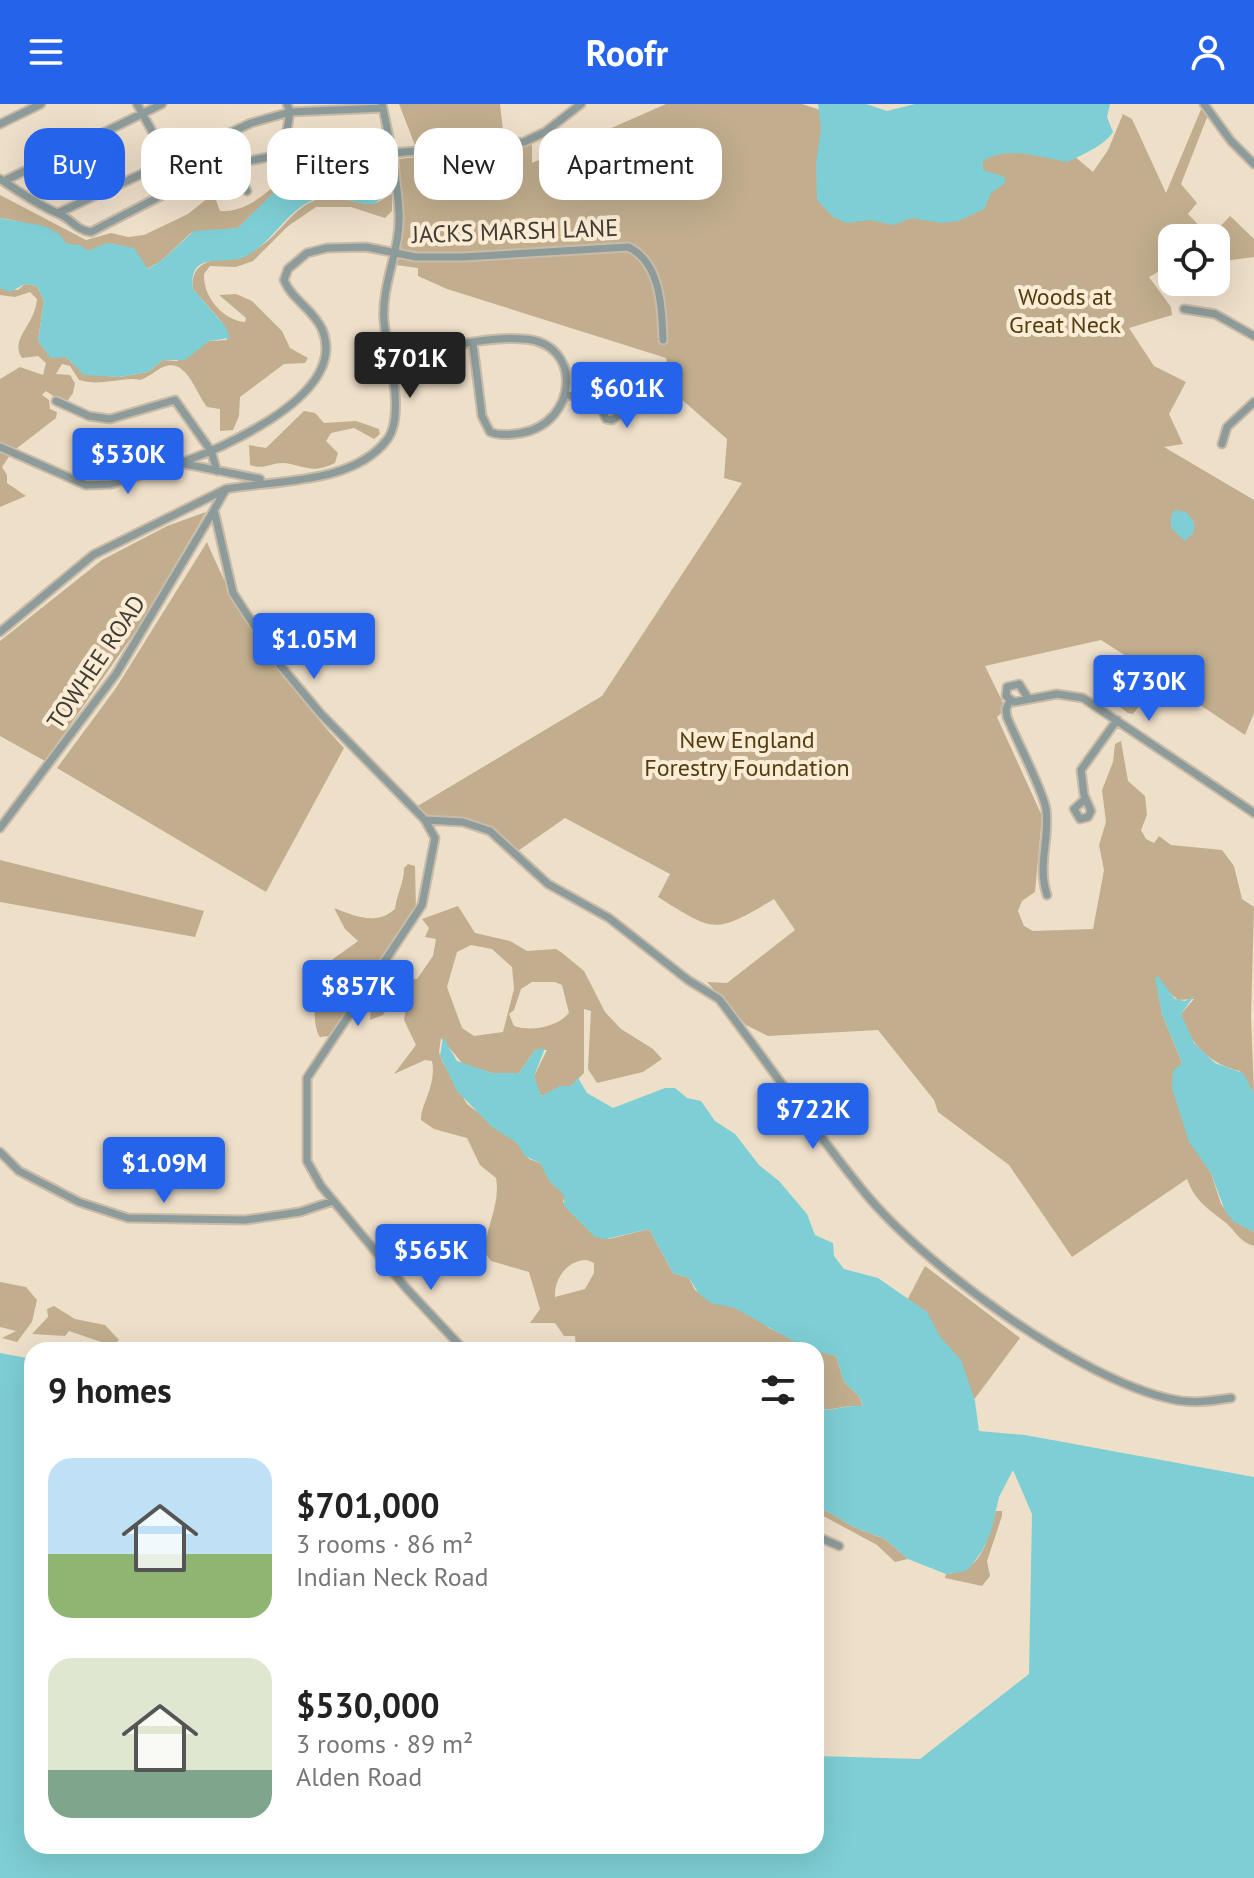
<!DOCTYPE html>
<html lang="en">
<head>
<meta charset="utf-8">
<style>
  :root { --surface:#fff; --page:#f2f2f2; --text:#222; --muted:#767676; --accent:#2563eb }
  body { margin:0; font-family:"PT Sans",sans-serif; background:var(--page); color:var(--text); height:100vh; display:flex; flex-direction:column; font-size:30px; white-space:nowrap }
  * { box-sizing:border-box; margin:0 }
  p { font-size:26px; color:var(--muted) }
  .icon { flex:none; width:44px; height:44px; fill:none; stroke:currentColor; stroke-width:2; stroke-linecap:round; stroke-linejoin:round }
  .map { position:relative; flex:1; overflow:hidden }
  .panel { position:absolute; left:24px; top:1238px; width:800px; height:512px; display:flex; flex-direction:column; background:var(--surface); border-radius:24px; box-shadow:0 8px 32px #0002 }
  .panel>* { flex:none }
  .hud { position:absolute; left:24px; top:24px; width:800px; height:72px; display:flex; gap:16px }
  .controls { position:absolute; left:1158px; top:120px; display:grid; gap:16px }
  .controls a { display:grid; place-items:center; width:72px; height:72px; border-radius:16px; background:var(--surface); box-shadow:0 8px 32px #0002; font-size:40px }
  .price { position:absolute; translate:-50% -68px; padding:0 18px; border-radius:8px; background:var(--accent); color:#fff; font-size:26px; line-height:52px; filter:drop-shadow(0 2px 4px #0008) }
  .price::after { content:''; position:absolute; left:50%; top:48px; width:24px; height:18px; margin-left:-12px; background:inherit; clip-path:polygon(0 0,100% 0,50% 100%) }
  .price.on { background:#222; color:#fff }
  ul { padding:0; list-style:none }
  li { display:flex; align-items:center; gap:24px; height:200px; padding:0 24px }
  li span { display:grid; place-items:center; flex:none; width:224px; height:160px; border-radius:24px; color:#555 }
  li>.icon { margin-inline-start:auto }
  span .icon { width:96px; height:96px; fill:#fffc; stroke-width:1 }
  li b { font-size:34px }
  h2 { display:flex; justify-content:space-between; align-items:center; height:96px; padding:0 24px; font-size:34px }
  .chip { padding:0 28px; border-radius:24px; background:var(--surface); box-shadow:0 8px 32px #0002; font-size:28px; line-height:72px }
  .chip.on { background:var(--accent); color:#fff }
  header { display:flex; justify-content:space-between; align-items:center; height:104px; padding:0 24px; background:var(--accent); color:#fff; font-size:36px; font-weight:600 }
  .map>svg:first-child { display:block }
</style>
</head>
<body>
<header><svg class="icon" aria-label="menu" viewBox="0 0 24 24"><path d="M4 6h16M4 12h16M4 18h16"/></svg>Roofr<svg class="icon" aria-label="person" viewBox="0 0 24 24"><circle cx="12" cy="8" r="4"/><path d="M4 21q1-7 8-7t8 7"/></svg></header>
<div class="map">
<svg width="1254" height="1774" viewBox="0 0 1254 1774">
  <rect width="100%" height="100%" fill="#eedfc9"/>
  <path fill="#c2ae8e" fill-rule="evenodd" d="M399,0h101l4,35 -88,9z
    M666,0h136l43,14 189,4 59,50 15,-22 15,-36 9,5 34,74 36,-86 6,8 -27,69 16,19 -9,11 22,23 20,-21 24,23v18l-38,5v-24h-44v26l-23,13 22,30 1,8 -43,13 25,38 32,16 -17,32 14,30 -19,3 90,53v213l-9,22 -93,-62 -3,20 -16,21 -5,-1 -27,-20 31,-14 5,-16 -36,-23 -116,26 21,43 -9,8 45,99 -7,76 -13,9 -4,10 6,15 9,5 60,-2 11,-59 -5,-25 7,-23 -4,-32 11,-28 2,-18 6,-3 7,40 17,15 2,19 -6,15 5,9 8,4 5,-7 12,9 51,5 12,16 8,33 12,8 -3,110 3,76 -14,-22c-29,-6 -52,-28 -59,-57l13,-15 -16,1 -15,-13 -5,4 4,23 20,49 -2,46 15,39 16,25 10,31 13,17 20,11v14c-16,-5 -18,-15 -29,-24 -18,-14 -30,-21 -38,-43l-115,78 -63,-92 -71,-53 -4,-12 -56,-70 -110,6 -22,-11 -39,-43 20,1 68,-53 -21,-31c-59,35 -59,34 -116,-2l12,-23 -105,-56 -50,35 -36,-29 -54,-7 -9,-10 186,-111 140,-213 -18,-5 3,-39 -55,-48 -6,-33 -219,-69 -29,-13v-8l-22,-3 8,-55 -5,-51 133,-14v18z
    M306,45c14,2 28,0 41,2 13,1 19,10 39,11l4,27h-18l3,-8 -13,-13 -40,-3 -37,18 -47,45 -47,5 -30,28 -14,8 -20,-22 -15,-3 -24,7c-9,-5 -16,-4 -25,-9 -21,-10 -39,-22 -63,-24v-23l86,45 25,-7 17,4 16,-2 44,-21 20,-16 8,2 4,11c30,3 67,-32 78,-58l5,1z
    M392,90v17l-7,7 -34,-11h-35l-28,19 -35,35 -17,6 -26,-1 -6,8c-1,23 19,46 41,48l1,-4 -27,-23 17,-1 16,7 30,30 8,17 18,10 -3,5 -21,1 -44,33 -1,19 -6,14 -13,1v-22l-13,-2c-11,-13 -20,-50 -44,-40 -8,4 -14,10 -23,13 -13,-4 -40,7 -61,0l-9,-14 -8,-2 -6,10 14,1 5,8 -2,10 -8,11 -19,-13 -4,4 7,5 1,9 7,3 -1,6 -44,34 -10,15 5,8v8l19,13 -26,11v-128l20,-12 23,8 3,-12 -8,-7 -16,2c-13,-19 13,-32 15,-59l-7,-7 -15,5 -15,-2v-7l18,2 7,-6 12,2 7,15 -6,40 11,14 17,2 18,17 35,3 29,-5 15,-12 14,1 32,-20 18,-1 -6,-19 -28,-32c-4,-36 36,-28 59,-38 27,-12 39,-45 69,-53 17,-4 32,6 49,6 8,0 15,-7 22,-10z
    M304,307l11,2 9,10 32,-2 23,8 1,5 -6,5 -20,-11 -23,5 -5,8 12,12 -3,10c-25,12 -29,2 -52,0 -13,0 -19,7 -33,2l-1,-20 17,3z
    M206,408l-66,113 -95,136 -45,-25v-95l102,-81 65,-34z
    M207,438c33,79 79,143 137,206l-78,144 -209,-124 59,-80z
    M0,756l204,51 -9,26 -195,-35z
    M408,760l7,2 1,45 -81,119 -5,6 -10,1c-9,-12 -6,-55 4,-68 8,-12 23,-19 34,-28l-13,-12 -11,-21c21,8 42,18 61,1 2,-16 9,-26 9,-41z
    M458,802l17,27 35,8 17,10 29,-2 5,3 23,19 21,41 16,17 32,20 9,10 -19,13 -46,11 -9,-14 3,-58 -7,-2v64l-13,13h-11l-16,11 -5,-3 -5,-18 13,-26h-12l-16,23h-27l-29,-9 -22,-26 -2,14 3,9 25,43 50,39 12,16 11,4 25,32 -2,7 17,18 29,19 40,-10 24,44 16,5 6,12 16,12 15,2 27,11 16,13 45,22h-218l1,-4 -21,3 -1,-13h-11l-9,-13h-25l10,-14 -11,-37 -38,-11 -6,-8c0,-27 16,-48 11,-75l-16,-13 -13,-27 -33,-9 -13,-9c-1,-15 16,-34 11,-59l-7,-1 -31,14 22,-29 -12,-25 3,-18 -13,-5 -11,18 -13,5c1,-19 14,-47 31,-54l9,13h7l16,-23 3,-17 -11,-2 4,-9 -7,-9zM471,841l21,4 20,18 2,22 -11,43 -29,4 -12,-8 -15,-41 10,-35zM532,878h23l7,3 7,28c-12,14 -38,19 -55,13l-5,-12 5,-4 7,-21zM587,1156l7,3v10l-9,16 -30,8c-1,-18 12,-37 32,-37z
    M925,1162l95,72 -47,63 -69,-95z
    M0,1178l26,5 11,13 -5,22 -15,20 -15,-4 14,-7 -16,-4z
    M54,1202l21,13 30,6 14,15 -6,6 -44,-15 -4,5 -33,-2 16,-17 -1,-8z
    M816,1246l20,6 8,26 15,14 4,11c-17,-4 -29,5 -47,2z
    M816,1401l38,22 31,12 23,20 -13,3 -18,-17 -61,-33z
    M996,1407h6v5l-15,45 3,15 -8,10 -37,-8 1,-4c38,-3 40,-33 50,-63z"/>
  <path fill="#7dcfd5" d="M818,0h48l21,7 28,-7h195l-3,13 6,15c-9,14 -30,22 -45,30 -26,-4 -61,-17 -85,-1v9l22,7v6l-14,10 -7,16 -26,12 -16,2 -30,-5 -19,7 -23,-5 -23,3 -14,-6 -16,-17 -1,-36 5,-36z
    M311,61l56,4 8,8 -3,12h18l2,4 -19,11c-17,1 -32,-9 -49,-7 -34,5 -49,45 -78,59 -19,11 -58,-8 -53,33l32,37 5,12 -21,3 -24,19h-22l-15,12 -29,5 -35,-2 -18,-18 -15,1 -13,-17 6,-40 -7,-15 -12,-2 -15,8 -10,-4v-70l44,8 14,7 9,11 13,1 8,6 19,-8 27,5 14,21 13,-8 33,-30 44,-3 33,-33z
    M1175,406l11,2 8,10v10l-9,9 -14,-13v-12z
    M1158,872l17,23 10,2 9,-5 -13,18 13,29 21,20 28,10 11,20v139l-20,-10 -9,-11 -14,-38 -22,-31 -17,-54 1,-17 9,-8 -20,-49 -7,-36z
    M443,933l14,24 35,12h27l16,-23 10,-2 -11,28 7,20 19,-10h11l7,-8 9,15 26,15 52,-20h10l12,10 14,3 14,20 20,13 24,31 20,16 28,33 8,21 18,8 1,13 10,13 34,9 49,34 14,26 20,22 14,41 4,30 46,4 229,42v401h-1254v-525l32,6v487h784v-90l104,3 109,-85 3,-160 -19,-44 -14,27 -8,35 -9,19 -13,18 -8,3 -15,2 -38,-15 -23,-20 -31,-12 -38,-22v-96c18,3 30,-5 47,-3l-4,-10 -15,-14 -8,-26 -29,-7 -72,-41 -24,-5 -12,-9 -10,-16 -16,-5 -24,-44 -43,10 -11,-2 -31,-31v-11l-14,-13 -10,-19 -15,-7 -8,-13 -25,-16 -35,-36 -17,-35z"/>
  <g fill="none" stroke-linecap="round" stroke-linejoin="round">
    <defs>
      <path id="minor" d="M137,0l45,81
        M382,0c8,36 15,72 17,109 2,37 -18,71 -15,108 3,31 23,96 2,120 -34,43 -110,39 -160,48l-12,21 19,83 47,72 41,49 104,106 10,18 -13,67 -115,173v83l14,25 85,102 58,62
        M1204,0l27,37 23,23
        M0,20l41,-20
        M220,31l27,56
        M392,49l132,-11 21,-10 36,-28
        M0,75c19,13 37,25 57,34 14,5 18,17 34,19l91,-47 52,-21 49,-10 7,-42 -3,-8
        M4,77l158,-77
        M58,109l193,-90 39,-11 93,-4
        M1184,205l31,5 39,22
        M390,257c42,-9 91,-26 134,-22 60,4 54,84 -3,94 -11,2 -21,3 -31,-1l-8,-16 -9,-72
        M566,290l35,13 5,12 6,1 8,-6v-6l-6,-7 -9,1 -4,5
        M56,297l33,15 21,3 65,-19 36,51 -30,12
        M1222,340l5,-17 27,-25
        M0,343l86,38 25,-1 69,-21 80,16
        M217,367l-6,-20c42,-19 135,-65 111,-122 -9,-20 -30,-29 -38,-49l4,-11 19,-16 20,-5 39,-1 50,10h47l165,-10c33,15 34,62 35,93
        M0,528l93,-77 133,-66
        M1028,594l-9,-14 -12,3 -1,9 8,6 43,-8 26,4 171,115
        M1010,596l-4,9 1,8c9,22 36,73 39,92 4,30 -9,56 1,86
        M1085,695l-11,10 6,10 8,-2 3,-6 -7,-16 -3,-25 36,-50
        M425,716l38,2 27,9 58,53 61,34 79,62 31,19c49,64 95,132 146,194 60,73 214,186 306,206 20,5 40,2 60,-1
        M0,724l116,-154 98,-164
        M0,1048l19,19 60,31 49,16 117,2 55,-8 33,-11
        M816,1432l23,10"/>
    </defs>
    <use href="#minor" stroke="#c8bba8" stroke-width="11"/>
    <use href="#minor" stroke="#8d9b9b" stroke-width="7"/>
  </g>
  <g text-anchor="middle" dominant-baseline="central" stroke-width="8" stroke-linejoin="round" paint-order="stroke">
    <g font-size="24" fill="#413b32" stroke="#fbecd6">
      <text transform="translate(515 127) rotate(-2)">JACKS MARSH LANE</text>
      <text transform="translate(96 558) rotate(-56)">TOWHEE ROAD</text>
    </g>
    <g font-size="24" fill="#533c10" stroke="#fbecd6">
      <text x="1065" y="192">Woods at<tspan x="1065" dy="28">Great Neck</tspan></text>
      <text x="747" y="635">New England<tspan x="747" dy="28">Forestry Foundation</tspan></text>
    </g>
  </g>
</svg>
<div class="controls">
<a><svg class="icon" aria-label="locate" viewBox="0 0 24 24"><circle cx="12" cy="12" r="6"/><path d="M12 2v4M12 18v4M2 12h4M18 12h4"/></svg></a>
</div>
<b class="price on" style="left:410px;top:296px">$701K</b>
<b class="price" style="left:627px;top:326px">$601K</b>
<b class="price" style="left:128px;top:392px">$530K</b>
<b class="price" style="left:314px;top:577px">$1.05M</b>
<b class="price" style="left:1149px;top:619px">$730K</b>
<b class="price" style="left:358px;top:924px">$857K</b>
<b class="price" style="left:813px;top:1047px">$722K</b>
<b class="price" style="left:164px;top:1101px">$1.09M</b>
<b class="price" style="left:431px;top:1188px">$565K</b>
<div class="hud">
<a class="chip on">Buy</a>
<a class="chip">Rent</a>
<a class="chip">Filters</a>
<a class="chip">New</a>
<a class="chip">Apartment</a>
</div>
<section class="panel">
<h2>9 homes<svg class="icon" aria-label="filters" viewBox="0 0 24 24"><path d="M4 7h16M4 17h16"/><circle cx="9" cy="7" r="2"/><circle cx="15" cy="17" r="2"/></svg></h2>
<ul>
<li><span style="background:linear-gradient(#bfe0f5 60%,#8fb573 0)"><svg class="icon" aria-label="home" viewBox="0 0 24 24"><path d="M3 11l9-7 9 7M6 9v11h12V9"/></svg></span><div><b>$701,000</b><p>3 rooms · 86 m²</p><p>Indian Neck Road</p></div></li>
<li><span style="background:linear-gradient(#dfe7d0 70%,#7fa58c 0)"><svg class="icon" aria-label="home" viewBox="0 0 24 24"><path d="M3 11l9-7 9 7M6 9v11h12V9"/></svg></span><div><b>$530,000</b><p>3 rooms · 89 m²</p><p>Alden Road</p></div></li>
</ul>
</section>
</div>
</body>
</html>
